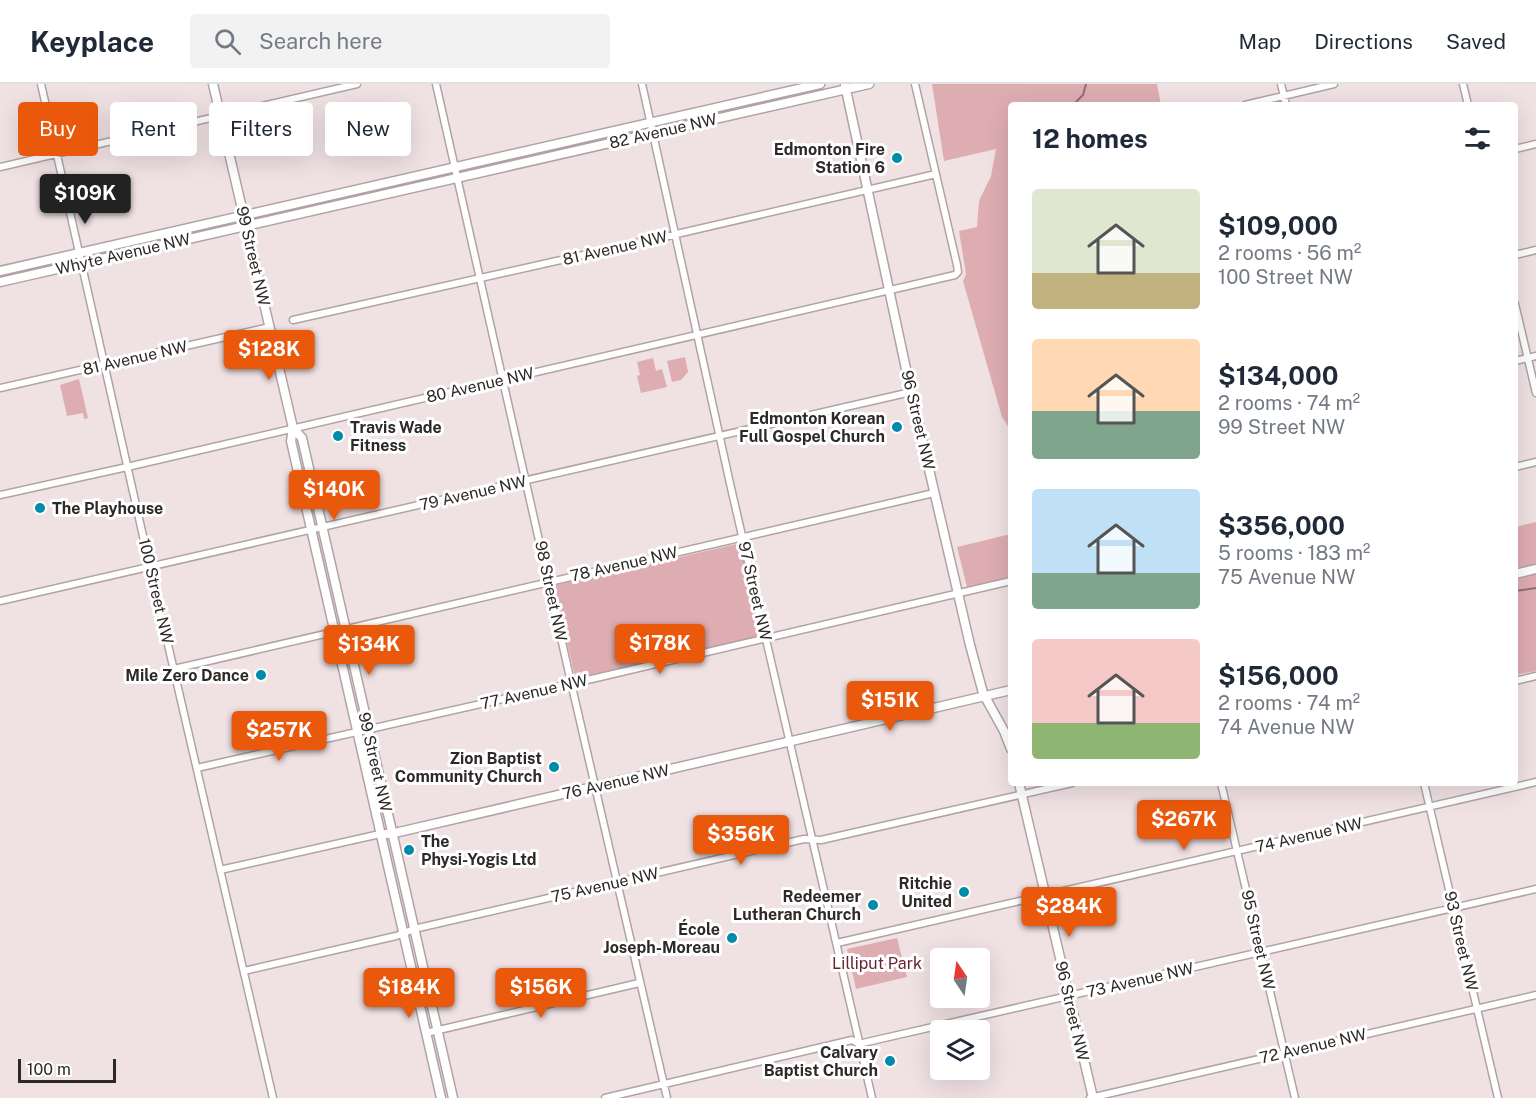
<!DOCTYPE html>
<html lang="en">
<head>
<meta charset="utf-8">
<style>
  :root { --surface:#fff; --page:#f2f2f3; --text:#1f2937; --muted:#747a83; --line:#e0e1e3; --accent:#ea580c }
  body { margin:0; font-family:"Public Sans",sans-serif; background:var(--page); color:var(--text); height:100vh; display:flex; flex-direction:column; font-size:22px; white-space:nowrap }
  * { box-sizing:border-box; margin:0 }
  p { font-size:20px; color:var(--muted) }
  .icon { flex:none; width:33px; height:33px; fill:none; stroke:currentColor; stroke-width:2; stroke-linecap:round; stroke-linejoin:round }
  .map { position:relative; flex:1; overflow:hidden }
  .details { position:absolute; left:1008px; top:18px; width:510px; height:684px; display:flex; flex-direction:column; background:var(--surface); border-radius:6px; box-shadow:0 6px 24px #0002 }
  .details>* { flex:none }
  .banner { position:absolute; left:18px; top:18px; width:570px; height:54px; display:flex; gap:12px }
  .needle { width:39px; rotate:347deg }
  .fabs { position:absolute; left:930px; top:864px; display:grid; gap:12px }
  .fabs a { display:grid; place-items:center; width:60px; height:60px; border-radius:6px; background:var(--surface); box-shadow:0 6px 24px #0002; font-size:30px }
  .scale { position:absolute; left:18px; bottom:15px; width:98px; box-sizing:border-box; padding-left:6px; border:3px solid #2e2929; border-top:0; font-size:16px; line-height:21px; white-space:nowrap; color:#2e2929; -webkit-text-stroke:4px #fff; paint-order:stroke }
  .price { position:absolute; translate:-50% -51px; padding:0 14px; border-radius:6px; background:var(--accent); color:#fff; font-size:20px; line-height:39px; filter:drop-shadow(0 2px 3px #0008) }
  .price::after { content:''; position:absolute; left:50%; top:36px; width:18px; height:14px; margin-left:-9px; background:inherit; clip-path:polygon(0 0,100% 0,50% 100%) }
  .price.selected { background:#222; color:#fff }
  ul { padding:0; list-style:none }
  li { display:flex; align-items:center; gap:18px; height:150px; padding:0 24px }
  li span { display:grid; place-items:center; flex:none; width:168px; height:120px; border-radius:6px; color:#555 }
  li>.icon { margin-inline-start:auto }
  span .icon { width:72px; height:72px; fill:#fffc; stroke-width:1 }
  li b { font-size:26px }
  h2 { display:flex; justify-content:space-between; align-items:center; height:72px; padding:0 24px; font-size:26px }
  .tag { padding:0 21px; border-radius:6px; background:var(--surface); box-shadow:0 6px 24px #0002; font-size:21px; line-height:54px }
  .tag.selected { background:var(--accent); color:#fff }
  header { display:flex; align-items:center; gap:36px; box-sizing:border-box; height:84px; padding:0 30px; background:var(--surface); border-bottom:2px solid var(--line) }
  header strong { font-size:28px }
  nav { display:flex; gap:33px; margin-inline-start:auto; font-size:21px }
  .search { width:420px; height:54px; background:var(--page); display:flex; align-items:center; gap:15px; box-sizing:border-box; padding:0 21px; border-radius:6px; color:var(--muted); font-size:22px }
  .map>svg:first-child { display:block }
</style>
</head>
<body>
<header>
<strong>Keyplace</strong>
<div class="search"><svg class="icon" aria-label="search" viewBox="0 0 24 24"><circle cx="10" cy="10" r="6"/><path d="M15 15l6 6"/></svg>Search here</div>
<nav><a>Map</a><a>Directions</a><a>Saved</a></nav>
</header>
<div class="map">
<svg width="1536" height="1014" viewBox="0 0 1536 1014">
  <rect width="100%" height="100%" fill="#f0e1e3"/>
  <path fill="#deadb2" d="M932,0h225l4,21h-150v326l-9,-14 -39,-136 3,-7 -7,-43 18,-4 2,-26 12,-25 5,-27 -52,12z
    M685,273l3,15 -7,8 -9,2 -5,-21z
    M653,274l3,13 6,-2 5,18 -26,6 -4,-17 3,-1 -3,-13z
    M79,295l9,39 -4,1 -1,-6 -16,3 -7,-31z
    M1536,438v149l-21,4v-148z
    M1011,450v43l-44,10 -10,-40z
    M737,460l4,3 19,84 -1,5 -180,42 -4,-2 -21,-86 2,-5z
    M897,854l10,39 -51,12 -9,-40z"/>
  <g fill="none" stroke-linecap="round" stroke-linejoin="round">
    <path stroke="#946e72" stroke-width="2" d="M1073,21l10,-10 3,-11
      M1515,507l21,-3"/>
    <defs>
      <path id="street" d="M41,0l109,483 123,531
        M436,0l137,607 94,407
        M642,0l89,404 141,610
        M1281,0l5,21
        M1463,0l5,21
        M1245,21l89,-21
        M1515,65l21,-5
        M0,83l357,-83
        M1515,171l21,-5
        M1515,220l21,89
        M293,236l375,-84 268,-62
        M1515,277l21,-5
        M0,304l270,-61
        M1515,383l21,-5
        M0,411l127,-28 828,-192 3,-3 -1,-7 -42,-181
        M0,517l911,-209
        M174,585l760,-176
        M1515,597l21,-5
        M197,684l399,-90 415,-97
        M1221,699l74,315
        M1424,699l74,315
        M220,786l160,-36
        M837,859l699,-161
        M244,887l152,-35 18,-7 390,-90 17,1 251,-57
        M426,949l213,-50
        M605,1014l247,-58 7,4 8,-2 669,-153
        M1090,1014l446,-103"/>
      <path id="secondary" d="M213,0l80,344 -2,13 150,657
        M845,1l66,307 59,253 13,48 21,38 7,18
        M0,187l820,-187
        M0,198l869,-198
        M293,344l9,10 151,660
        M1515,490l21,-5
        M1019,699l74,315
        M386,750l13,-2 612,-142"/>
    </defs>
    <use href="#street" stroke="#b1a3a5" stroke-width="9"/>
    <use href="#secondary" stroke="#b1a3a5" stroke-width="11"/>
    <use href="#street" stroke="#fff" stroke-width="6"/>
    <use href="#secondary" stroke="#fff" stroke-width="8"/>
  </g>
  <g fill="#008baa" stroke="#fff" stroke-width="2">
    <circle cx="897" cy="74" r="6"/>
    <circle cx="897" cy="343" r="6"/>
    <circle cx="338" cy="352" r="6"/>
    <circle cx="40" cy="424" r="6"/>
    <circle cx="261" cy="591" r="6"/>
    <circle cx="554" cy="683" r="6"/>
    <circle cx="409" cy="766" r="6"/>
    <circle cx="964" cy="808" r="6"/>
    <circle cx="873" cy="821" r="6"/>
    <circle cx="732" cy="854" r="6"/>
    <circle cx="890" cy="977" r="6"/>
  </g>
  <g text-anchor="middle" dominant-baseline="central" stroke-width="6" stroke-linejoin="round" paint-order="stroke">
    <g font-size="16" fill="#2e2929" stroke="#fff">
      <text transform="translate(663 47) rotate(-13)">82 Avenue NW</text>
      <text transform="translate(615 164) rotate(-13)">81 Avenue NW</text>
      <text transform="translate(123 170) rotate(-13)">Whyte Avenue NW</text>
      <text transform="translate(253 172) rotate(77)">99 Street NW</text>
      <text transform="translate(135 274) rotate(-13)">81 Avenue NW</text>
      <text transform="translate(480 301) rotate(-13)">80 Avenue NW</text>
      <text transform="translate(918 336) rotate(77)">96 Street NW</text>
      <text transform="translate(473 409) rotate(-13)">79 Avenue NW</text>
      <text transform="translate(624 480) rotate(-13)">78 Avenue NW</text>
      <text transform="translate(156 507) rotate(77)">100 Street NW</text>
      <text transform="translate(551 507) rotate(78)">98 Street NW</text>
      <text transform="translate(755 507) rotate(77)">97 Street NW</text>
      <text transform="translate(534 608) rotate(-13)">77 Avenue NW</text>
      <text transform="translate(375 678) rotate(77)">99 Street NW</text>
      <text transform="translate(616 698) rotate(-13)">76 Avenue NW</text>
      <text transform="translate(1309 751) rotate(-13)">74 Avenue NW</text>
      <text transform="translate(605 801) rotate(-13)">75 Avenue NW</text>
      <text transform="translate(1258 856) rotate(77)">95 Street NW</text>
      <text transform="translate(1461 857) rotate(77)">93 Street NW</text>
      <text transform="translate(1140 896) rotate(-13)">73 Avenue NW</text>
      <text transform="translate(1072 927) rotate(77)">96 Street NW</text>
      <text transform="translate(1313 962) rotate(-13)">72 Avenue NW</text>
    </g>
    <g font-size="16" font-weight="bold" fill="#2e2929" stroke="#fff" text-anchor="end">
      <text x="885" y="65">Edmonton Fire<tspan x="885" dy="18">Station 6</tspan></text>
      <text x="885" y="334">Edmonton Korean<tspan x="885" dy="18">Full Gospel Church</tspan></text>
      <text x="350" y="343" text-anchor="start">Travis Wade<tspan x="350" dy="18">Fitness</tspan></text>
      <text x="52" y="424" text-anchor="start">The Playhouse</text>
      <text x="249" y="591">Mile Zero Dance</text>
      <text x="542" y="674">Zion Baptist<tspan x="542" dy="18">Community Church</tspan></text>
      <text x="421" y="757" text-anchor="start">The<tspan x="421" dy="18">Physi-Yogis Ltd</tspan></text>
      <text x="952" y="799">Ritchie<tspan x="952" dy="18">United</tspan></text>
      <text x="861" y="812">Redeemer<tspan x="861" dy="18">Lutheran Church</tspan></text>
      <text x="720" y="845">École<tspan x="720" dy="18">Joseph-Moreau</tspan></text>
      <text x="878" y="968">Calvary<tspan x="878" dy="18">Baptist Church</tspan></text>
    </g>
    <g font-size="16" fill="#662532" stroke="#fff">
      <text x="877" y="879">Lilliput Park</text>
    </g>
  </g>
</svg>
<div class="fabs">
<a><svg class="needle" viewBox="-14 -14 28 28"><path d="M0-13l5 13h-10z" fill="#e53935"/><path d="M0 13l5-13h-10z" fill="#747a83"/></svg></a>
<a><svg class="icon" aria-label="layers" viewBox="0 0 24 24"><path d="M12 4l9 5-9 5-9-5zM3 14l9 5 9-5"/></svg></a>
</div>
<div class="scale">100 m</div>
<b class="price selected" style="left:85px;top:141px">$109K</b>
<b class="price" style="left:269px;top:297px">$128K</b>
<b class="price" style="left:334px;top:437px">$140K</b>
<b class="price" style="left:660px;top:591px">$178K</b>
<b class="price" style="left:369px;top:592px">$134K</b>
<b class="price" style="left:890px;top:648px">$151K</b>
<b class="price" style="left:279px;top:678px">$257K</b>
<b class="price" style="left:1184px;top:767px">$267K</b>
<b class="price" style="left:741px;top:782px">$356K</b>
<b class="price" style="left:1069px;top:854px">$284K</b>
<b class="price" style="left:409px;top:935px">$184K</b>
<b class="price" style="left:541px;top:935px">$156K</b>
<div class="banner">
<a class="tag selected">Buy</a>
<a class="tag">Rent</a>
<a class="tag">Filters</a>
<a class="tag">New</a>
</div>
<section class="details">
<h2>12 homes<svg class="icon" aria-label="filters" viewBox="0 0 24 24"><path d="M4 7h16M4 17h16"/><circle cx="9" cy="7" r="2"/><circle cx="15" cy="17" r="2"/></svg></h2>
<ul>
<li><span style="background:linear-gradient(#dfe7d0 70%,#c2b280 0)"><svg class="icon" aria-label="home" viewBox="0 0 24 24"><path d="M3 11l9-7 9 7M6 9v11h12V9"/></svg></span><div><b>$109,000</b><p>2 rooms · 56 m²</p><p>100 Street NW</p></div></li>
<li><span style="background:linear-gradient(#ffd9b3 60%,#7fa58c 0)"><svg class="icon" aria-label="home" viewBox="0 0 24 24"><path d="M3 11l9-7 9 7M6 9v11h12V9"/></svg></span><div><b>$134,000</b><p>2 rooms · 74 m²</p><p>99 Street NW</p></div></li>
<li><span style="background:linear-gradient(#bfe0f5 70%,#7fa58c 0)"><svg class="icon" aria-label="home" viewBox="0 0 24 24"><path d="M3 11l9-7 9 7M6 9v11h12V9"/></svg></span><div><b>$356,000</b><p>5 rooms · 183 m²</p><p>75 Avenue NW</p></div></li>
<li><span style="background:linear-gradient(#f6c9c9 70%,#8fb573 0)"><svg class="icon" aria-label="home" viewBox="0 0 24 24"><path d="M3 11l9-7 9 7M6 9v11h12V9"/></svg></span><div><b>$156,000</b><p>2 rooms · 74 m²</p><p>74 Avenue NW</p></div></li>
</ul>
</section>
</div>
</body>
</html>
